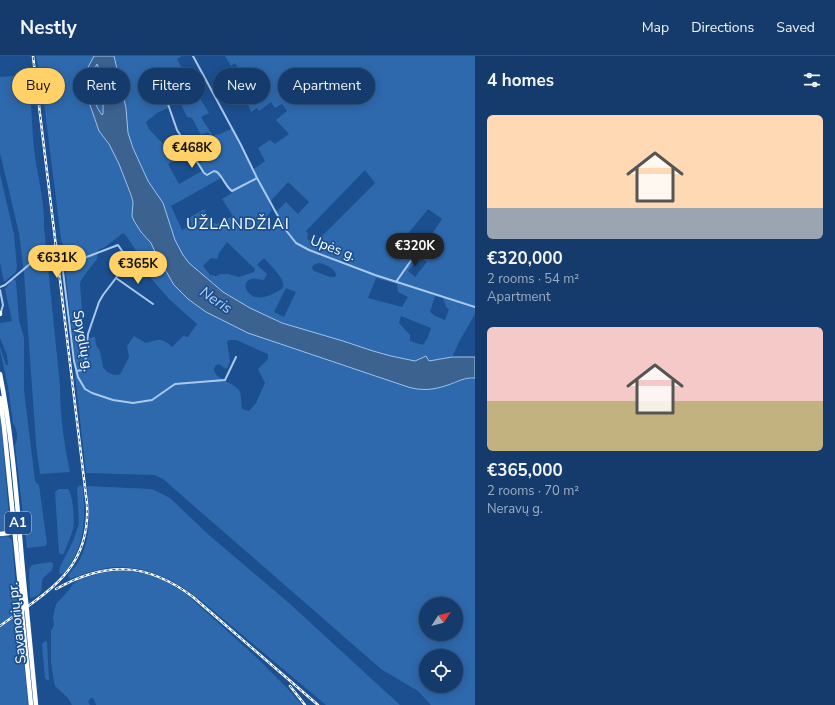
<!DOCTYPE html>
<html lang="en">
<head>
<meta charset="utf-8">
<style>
  :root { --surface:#143b6b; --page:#1d4271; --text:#f1f3f6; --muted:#9dadc1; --line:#33557e; --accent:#ffd166 }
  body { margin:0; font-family:"Nunito Sans",sans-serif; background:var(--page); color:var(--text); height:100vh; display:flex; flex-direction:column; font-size:15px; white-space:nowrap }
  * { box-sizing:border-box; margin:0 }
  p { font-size:13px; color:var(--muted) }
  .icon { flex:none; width:22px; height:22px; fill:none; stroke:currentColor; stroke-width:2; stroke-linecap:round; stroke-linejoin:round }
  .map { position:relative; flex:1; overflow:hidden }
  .panel { display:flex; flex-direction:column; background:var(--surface); width:360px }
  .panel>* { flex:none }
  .top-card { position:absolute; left:12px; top:12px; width:380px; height:36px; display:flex; gap:8px }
  .needle { width:26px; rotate:54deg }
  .controls { position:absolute; left:419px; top:541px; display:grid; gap:8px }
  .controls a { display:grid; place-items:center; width:44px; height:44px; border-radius:50%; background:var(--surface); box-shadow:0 2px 10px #0003,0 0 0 1px var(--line); font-size:20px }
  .price { position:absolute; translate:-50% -34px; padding:0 9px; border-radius:14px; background:var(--accent); color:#111; font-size:13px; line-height:26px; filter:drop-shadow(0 1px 2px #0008) }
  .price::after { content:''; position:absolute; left:50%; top:24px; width:12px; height:9px; margin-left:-6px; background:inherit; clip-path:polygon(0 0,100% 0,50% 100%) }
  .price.on { background:#222; color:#fff }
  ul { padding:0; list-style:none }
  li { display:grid; align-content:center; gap:8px; height:212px; padding:0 12px }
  li span { display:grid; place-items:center; height:124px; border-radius:6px; color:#555 }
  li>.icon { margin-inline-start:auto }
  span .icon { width:72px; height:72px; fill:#fffc; stroke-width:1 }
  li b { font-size:17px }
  h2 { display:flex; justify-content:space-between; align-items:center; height:48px; padding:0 12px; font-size:17px }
  .tag { padding:0 14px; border-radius:18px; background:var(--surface); box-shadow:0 2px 10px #0003,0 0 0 1px var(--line); font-size:14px; line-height:36px }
  .tag.on { background:var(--accent); color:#111 }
  header { display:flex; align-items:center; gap:24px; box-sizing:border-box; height:56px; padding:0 20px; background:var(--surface); border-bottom:1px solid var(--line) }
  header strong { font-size:19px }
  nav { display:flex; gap:22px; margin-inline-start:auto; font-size:14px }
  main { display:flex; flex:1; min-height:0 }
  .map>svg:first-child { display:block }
</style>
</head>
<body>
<header>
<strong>Nestly</strong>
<nav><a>Map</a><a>Directions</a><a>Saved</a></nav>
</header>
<main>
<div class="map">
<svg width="475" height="649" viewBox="0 0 475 649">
  <rect width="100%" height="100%" fill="#1b4f8f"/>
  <path fill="#2e69ad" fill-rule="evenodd" d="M36,0h58l-9,17v15l5,17 9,26 10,13 10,20 14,38 -1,14 2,5 7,11 10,11 5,11 18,31 14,14 18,13 42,21 160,54c14,4 26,3 40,-2 9,-3 17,-7 27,-7v327h-44l-13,-14 -37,-22 -218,-190 -8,-4 -69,-2 -11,-98v-14l-11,-103v-9l-3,-10 -19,-152zM123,177l4,4 15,23 1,9 26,30 28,25 -9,13 -5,-1 -11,11c-11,-10 -13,-7 -26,-4l-12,-7 -7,10 2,11 -8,16 -3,2h-4l-7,-3 -4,-5 -3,-16 -4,-6 -1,-8h-3l-6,4 -2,-2 -4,-56 3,-6 14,-18 1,-9 7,-3zM229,284h7l32,14v5l-10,10 7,14 -9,20 -7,8 -7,-2c-1,-5 0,-14 -3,-19 -6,-8 -32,-13 -23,-25l3,-1 7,5 2,-2 2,-6 -3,-19zM426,548h30v30h-30zM426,600h30v30h-30z
    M114,0h68l-5,3 13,23 19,31 -8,4 12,19 4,-2 1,1 15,-7 21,41 11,-8 -7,-13 12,-8 5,4 14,-10 -13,-14 11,-9 -5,-7 -7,4 -4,-6 -12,9 -2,-3 -6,4 -4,-10 23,-13 -14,-21 -14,8 -7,-13 -4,3 -6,-10h250v258l-15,26 -8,17 -24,4 -1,-2v-3h-2l-10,5 -24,-5 -18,-5 -30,-10 -61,-18 -32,-15 -27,-16 -34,-29 -6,-8 -8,-15 -12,-37 -15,-22 -15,-33 -5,-15 -2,-25zM173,31l14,30 5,1 9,17 7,-3 5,6 -8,4 8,13 -15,9 4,7 -23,13 -11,-20 21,-11 -5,-9 -7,4 -5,-9 -9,5 -14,-15 -3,-7 11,-9 13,-6 -6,-16zM365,114l10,13 -60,60 -8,-4 1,-5 -2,-3zM223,121l9,16 -10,6 11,17 -16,8 -5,-2 -8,-13 -15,9 3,6 -10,6 -11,-24zM288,126l21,20 -11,12 -12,-12 -9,9 1,9 -5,6 -9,-6 8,-10 -3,-7zM428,153l14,10 -18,27 -18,-10zM227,186l28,27 -1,3 -15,5 -11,-3h-8l-3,2 -7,-1 -7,-9 8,-8 6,1 2,-6zM420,201l7,5 -12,15 -7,-6zM264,202c6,7 22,21 19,30 -7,5 -18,11 -27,9 -8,-1 -16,-14 -5,-18 4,-1 9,1 13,1l3,-6 -10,-9zM319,207c6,1 16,5 17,12l-1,2h-5l-16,-6 -2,-3 1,-3zM376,222l21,6 1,8 10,5 -6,10 -34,-9zM286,232l10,4 -12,25 -10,-5zM435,240l8,2 3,9 3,2 -4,11 -10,-4 -5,-4zM401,260l30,12 -3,9 -5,8 -13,-4v-6l-11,-12z
    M97,8c7,15 7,33 6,50l-1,1c-11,-16 -14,-33 -5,-51z
    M23,13l2,1c8,24 6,53 9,78 3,27 11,53 10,79l16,159c0,29 4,57 10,86l-30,2 -4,-30 -12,-171 -5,-40 -19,-80v-76l14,-1z
    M0,118l14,60 3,34 -2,5 -11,9 -4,-19z
    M13,223l3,2 3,39 5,18v52l11,91 4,4 8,59 -2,2 -18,2 -12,-103c4,-6 2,-16 -2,-22l-5,-37 -8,-36v-3l6,18h2l-1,-10 -7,-17v-15l12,-2 -7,-32z
    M0,354l10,116 -2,5 -8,2z
    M80,429l3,2c2,27 3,51 -11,74 -3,5 -5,10 -10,13h-2l-1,-3 1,-4 13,-26 6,-17 -2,-36z
    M87,430l65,3 18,9 39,37 80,68 111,102h-74l-123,-103c-27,-21 -52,-36 -88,-35 -15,1 -31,7 -45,12l-2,-3c3,-5 8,-10 11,-15 13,-24 10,-49 8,-75z
    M59,433h9c5,6 7,32 5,40 -2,8 -6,16 -9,24l-2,2 -3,-2 -4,-61z
    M3,480l6,1 3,3 6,71 -18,13v-86z
    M51,506l2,2c0,9 -4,8 -9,13 -6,6 4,17 -13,21l-1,-1 -1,-28 3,-4z
    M124,514l28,5 14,6 19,12 70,63 32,32 15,17h-206l-3,-7h-2l-3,3 2,4h-18l-4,-7 -13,-12 -1,-4 -3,-20v-31l3,-6 -1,-8 3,-13 14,-15 2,-4 8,-6 21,-6z
    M18,559l2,6 8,84h-28v-77z
    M45,585l2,1 2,38h-2l-2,-2 -3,-34z"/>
  <path fill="#3c6290" stroke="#9cc4f0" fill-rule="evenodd" d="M94,0h20l12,52 2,25 5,15 15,33 15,22 12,37 8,15 6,8 34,29 27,16 32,15 61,18 30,10 18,5 24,5 11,-5 3,5 23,-4h23v21c-10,-1 -18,4 -27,7 -14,5 -26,6 -40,2l-160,-54 -42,-21 -18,-13 -14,-14 -18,-31 -5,-11 -10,-11 -7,-11 -2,-5 1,-14 -2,-7 -12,-31 -10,-20 -10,-13 -9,-26 -7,-25 2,-7zM97,8c8,15 6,34 6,50l-1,1c-11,-15 -14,-34 -5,-51z"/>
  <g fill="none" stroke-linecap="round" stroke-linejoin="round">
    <path stroke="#a9c9ee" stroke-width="2" d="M193,0l48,89 16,33 28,51 11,14 13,7 66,25 100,32
      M162,31l15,43 27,43 3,2 7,-4 3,1c6,5 9,15 15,19l25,-13
      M62,194l15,7 7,1 34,-13 9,13 -11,20 -13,17 -4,7 -11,32 -3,31 -3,5 -5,1
      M116,222l37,26
      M396,226l26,-37
      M0,231l5,-2 45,-38 6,-2 4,2 14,114 4,16 7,12 7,4 21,7 20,3 19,-3 23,-16 50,-4 11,-23
      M0,234l3,15 -2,7"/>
    <path stroke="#fff" stroke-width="4.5" d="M0,258v-1
      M0,318c15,75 18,152 26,228
      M0,342l4,29 18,179
      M0,478l9,-1 2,-4v-5
      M27,556l9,93
      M22,558l9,91"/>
    <defs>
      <path id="rail" d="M56,533c50,-28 91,-27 137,8l125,108
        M0,570c47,-34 91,-56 87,-122l-54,-448
        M290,630l15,19"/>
    </defs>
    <use href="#rail" stroke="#fff" stroke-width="2.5"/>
    <use href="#rail" stroke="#1b4f8f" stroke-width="1" stroke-dasharray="3" stroke-linecap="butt"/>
    <path stroke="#fff" stroke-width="4.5" d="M26,546l1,10
      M22,550v8"/>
  </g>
  <g text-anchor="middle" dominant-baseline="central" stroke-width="3.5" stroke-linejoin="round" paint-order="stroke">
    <rect fill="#1b4f8f" stroke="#bbcadd" stroke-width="1" x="5" y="456" width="26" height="22" rx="3"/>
    <g font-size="13" font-weight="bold" fill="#fff">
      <text x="18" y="467">A1</text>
    </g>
    <g font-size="14" fill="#fff" stroke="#1b4f8f">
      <text transform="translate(333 192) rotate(21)">Upės g.</text>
      <text transform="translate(83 285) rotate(80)">Spyglių g.</text>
      <text transform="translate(17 567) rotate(-96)">Savanorių pr.</text>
    </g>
    <g font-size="15" font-style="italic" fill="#b5d3f5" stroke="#1b4f8f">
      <text transform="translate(216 244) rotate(34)">Neris</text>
    </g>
    <g font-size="16" letter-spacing="1" fill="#fff" stroke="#1b4f8f">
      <text x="238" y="168">UŽLANDŽIAI</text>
    </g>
  </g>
</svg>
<div class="controls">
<a><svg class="needle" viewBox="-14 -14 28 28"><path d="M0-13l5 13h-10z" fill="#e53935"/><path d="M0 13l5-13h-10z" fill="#9dadc1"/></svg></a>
<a><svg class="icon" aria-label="locate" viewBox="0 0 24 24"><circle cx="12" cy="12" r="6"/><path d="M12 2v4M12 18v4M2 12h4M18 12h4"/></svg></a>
</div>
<b class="price" style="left:192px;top:113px">€468K</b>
<b class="price on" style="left:415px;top:211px">€320K</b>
<b class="price" style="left:57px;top:223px">€631K</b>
<b class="price" style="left:138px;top:229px">€365K</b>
<div class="top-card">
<a class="tag on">Buy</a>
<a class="tag">Rent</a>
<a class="tag">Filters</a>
<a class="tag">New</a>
<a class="tag">Apartment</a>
</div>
</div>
<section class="panel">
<h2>4 homes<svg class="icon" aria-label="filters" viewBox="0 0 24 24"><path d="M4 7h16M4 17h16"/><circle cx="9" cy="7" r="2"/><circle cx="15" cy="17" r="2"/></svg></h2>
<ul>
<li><span style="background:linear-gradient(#ffd9b3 75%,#9aa5b1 0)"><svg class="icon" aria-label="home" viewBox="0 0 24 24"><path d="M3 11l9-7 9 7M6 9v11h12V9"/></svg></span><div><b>€320,000</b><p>2 rooms · 54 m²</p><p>Apartment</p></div></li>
<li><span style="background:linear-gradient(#f6c9c9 60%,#c2b280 0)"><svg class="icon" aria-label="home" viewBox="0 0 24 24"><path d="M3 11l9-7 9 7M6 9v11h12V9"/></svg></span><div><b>€365,000</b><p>2 rooms · 70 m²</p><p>Neravų g.</p></div></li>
</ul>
</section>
</main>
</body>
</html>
